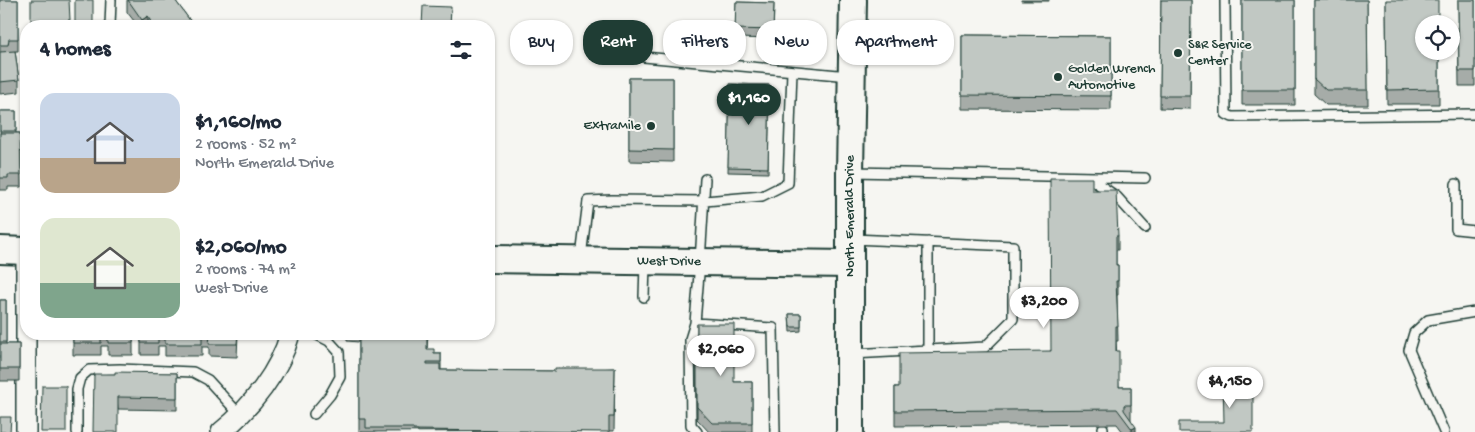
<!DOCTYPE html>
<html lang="en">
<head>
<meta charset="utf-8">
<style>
  :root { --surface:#fff; --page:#f6f6f7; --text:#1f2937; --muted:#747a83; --accent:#1f3d34 }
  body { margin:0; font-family:"Gochi Hand",sans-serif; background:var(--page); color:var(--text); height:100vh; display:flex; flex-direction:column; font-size:19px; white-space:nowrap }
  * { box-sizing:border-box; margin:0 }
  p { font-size:16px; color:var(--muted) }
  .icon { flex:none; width:28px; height:28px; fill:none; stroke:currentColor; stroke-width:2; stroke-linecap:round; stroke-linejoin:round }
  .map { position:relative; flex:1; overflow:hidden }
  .drawer { position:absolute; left:20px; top:20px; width:475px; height:320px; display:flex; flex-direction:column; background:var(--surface); border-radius:20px; box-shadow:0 1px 4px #0004 }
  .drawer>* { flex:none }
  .banner { position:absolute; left:510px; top:20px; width:475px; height:45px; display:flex; gap:10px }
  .controls { position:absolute; left:1415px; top:15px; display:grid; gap:10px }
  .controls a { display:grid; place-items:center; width:45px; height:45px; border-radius:50%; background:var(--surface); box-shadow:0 1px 4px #0004; font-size:25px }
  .price { position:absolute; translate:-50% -42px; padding:0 11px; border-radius:18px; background:#fff; color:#222; font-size:16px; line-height:32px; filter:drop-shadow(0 1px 2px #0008) }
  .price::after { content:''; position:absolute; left:50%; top:30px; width:15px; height:11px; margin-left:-8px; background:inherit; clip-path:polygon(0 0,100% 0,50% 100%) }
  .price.selected { background:var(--accent); color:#fff }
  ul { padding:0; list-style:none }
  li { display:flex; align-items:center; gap:15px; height:125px; padding:0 20px }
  li span { display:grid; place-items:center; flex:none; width:140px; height:100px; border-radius:15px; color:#555 }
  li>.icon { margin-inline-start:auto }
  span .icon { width:60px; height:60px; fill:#fffc; stroke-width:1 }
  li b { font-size:21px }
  h2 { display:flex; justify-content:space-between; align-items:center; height:60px; padding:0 20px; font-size:21px }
  .pill { padding:0 18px; border-radius:20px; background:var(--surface); box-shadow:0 1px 4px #0004; font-size:18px; line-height:45px }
  .pill.selected { background:var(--accent); color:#fff }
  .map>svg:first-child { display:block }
</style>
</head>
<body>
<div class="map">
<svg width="1475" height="432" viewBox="0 0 1475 432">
  <rect width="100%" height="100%" fill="#f6f6f2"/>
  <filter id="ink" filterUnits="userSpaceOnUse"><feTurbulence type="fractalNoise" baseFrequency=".02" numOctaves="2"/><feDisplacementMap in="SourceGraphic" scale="10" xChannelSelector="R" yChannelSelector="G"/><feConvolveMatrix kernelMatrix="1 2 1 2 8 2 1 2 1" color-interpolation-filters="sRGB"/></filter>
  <g filter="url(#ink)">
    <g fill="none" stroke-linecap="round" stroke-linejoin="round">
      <defs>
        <path id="lane" d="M1225,0l1,114 6,3 243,-3
          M110,26l1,-26
          M644,57l205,19
          M853,172l292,6
          M1088,177l29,20 28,31
          M705,179l-5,83 -5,61 78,5 2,104
          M1456,184v45l19,2
          M928,242v108
          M581,257l7,-56 24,-1 93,1 57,-5 26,-13 4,-112
          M644,297l1,-33
          M695,323l-5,16 1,86 6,7
          M852,354l133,-7 28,-28v-73l-160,-7
          M314,414l16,-19 10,-18 -1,-25 -10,-11 -14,-7
          M77,432v-43l3,-11 9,-8 31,-1 73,3 15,8 32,35
          M1103,432v-4
          M1444,432l-35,-82 5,-17 14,-13 47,-8"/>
        <path id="street" d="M26,251v181
          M221,432c30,-24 59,-61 69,-98"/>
        <g id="secondary">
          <path d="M0,250l26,1"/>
          <path id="s1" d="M489,259l361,5"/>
          <path id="s2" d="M850,432v-260l3,-172"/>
        </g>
      </defs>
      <use href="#lane" stroke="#1f3d34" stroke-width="12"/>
      <use href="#street" stroke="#1f3d34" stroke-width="22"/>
      <use href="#secondary" stroke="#1f3d34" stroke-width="30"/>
      <use href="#lane" stroke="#f6f6f2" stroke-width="9"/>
      <use href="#street" stroke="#f6f6f2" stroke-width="19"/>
      <use href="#secondary" stroke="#f6f6f2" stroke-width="26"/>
    </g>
    <path fill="#a6aca8" stroke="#1f3d34" d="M0,0h18v51h-3l4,29v12l-19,2z
      M127,0h48l19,26h-56l-11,-14z
      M1021,0h28v1h-28z
      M1161,0h30l-1,109 -30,-1z
      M1242,0h53v105h-53z
      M1314,0h53l1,105h-42l-12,-11z
      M1386,0l53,51v53h-52z
      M1458,0h17v86h-16z
      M736,2l38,1 -1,36 -38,-1z
      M962,35l149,1v74l-149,-1z
      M629,78h44v84l-44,-1z
      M730,84l40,1 -2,88 -40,-1z
      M0,111h16v22h4l1,54h-13v3h-8z
      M1092,190l26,46v14h-2v15h2v30h-1l1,46h-2l3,46h12v33l5,12h-13l-6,-8 -222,2v-39h4l152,-36z
      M0,300h6v44h13v37h-19z
      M789,314h12v17l-11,1z
      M697,324l37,58h18v50h-43l-12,-13z
      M44,334h10v1h-10z
      M73,334h60v21h-25v-9h-7v9h-28z
      M141,334h97l-1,23 -28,-1v-9h-7v9h-37v-10h-7v9h-17z
      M347,334h81l-1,15 7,4h7v17l114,1 60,-3 -1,63 -255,1v-90l-12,-1z
      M177,373v37l-59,-1 -3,-35z"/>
    <path fill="#878c88" stroke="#1f3d34" d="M148,16v10l-3,-1v1h-3v-6z
      M1136,427v5h-4v-3z"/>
    <path fill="#c1c8c3" stroke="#1f3d34" d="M0,0h18v39h-9l-1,6h-8z
      M31,0h38l1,20h-2v5h2v1h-39z
      M75,0h18v26h-18z
      M128,0h47l19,26h-48l-1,-1 6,-5 -3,-4 -6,4z
      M1161,0h30l-1,96h-30z
      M1242,0h53v90h-53z
      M1314,0h53l1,90h-42l-12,-11z
      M1386,0h52v24h-14v27h15v38l-52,1z
      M1458,0h17v71h-16z
      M736,2l38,1 -1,27 -38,-1z
      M423,6l28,1 -1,19h-28z
      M962,35l149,1v60l-149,-1z
      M15,51l4,29 -19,2v-30z
      M629,78h44v72l-44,-1z
      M730,84l40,1 -2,83 -40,-1z
      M0,111h16v20h-16z
      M0,133h20l1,42h-13v3h-8z
      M1050,178h42v12h24l2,46h-2v29h2v16h-2l2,45h-2v25h3v36h12v18h-7v5l12,17 -4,2 -15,-20 -222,2v-24h4v-34l152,-2z
      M0,300h6v42h-6z
      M789,314h12v13h-11z
      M697,324h37v58h18v41h-40l-15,-16z
      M73,334h28v9h-28z
      M108,334h25v9h-25z
      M141,334h97l-1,10h-28l1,-9h-8v9h-37v-10h-7v9h-17z
      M359,334h68v15h7v4h7v9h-14v2h13v6l115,1v-3h60l-1,49h-5v15l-196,-2v-2h-47v-9h-7z
      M0,344h19v25h-19z
      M115,372l62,1v25l-59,-1v35h-25l1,-58h21z
      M1223,377h30v55h-74v-10h45z
      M42,386h24v46h-25z
      M0,417h11l-1,15h-10z"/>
  </g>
  <g fill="#1f3d34" stroke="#f6f6f2" stroke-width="2">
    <circle cx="1178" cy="53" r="5"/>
    <circle cx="1058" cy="77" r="5"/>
    <circle cx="651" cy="126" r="5"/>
  </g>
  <g text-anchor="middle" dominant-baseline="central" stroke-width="4" stroke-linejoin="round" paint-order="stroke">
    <g font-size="14" fill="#1f3d34" stroke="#f6f6f2" text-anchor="start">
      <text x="1188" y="45">S&amp;R Service<tspan x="1188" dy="16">Center</tspan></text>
      <text x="1068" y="69">Golden Wrench<tspan x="1068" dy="16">Automotive</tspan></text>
      <text x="641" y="126" text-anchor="end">ExtraMile</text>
    </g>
    <g font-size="14" fill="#1f3d34" stroke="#f6f6f2">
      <text stroke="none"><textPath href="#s2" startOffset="216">North Emerald Drive</textPath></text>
      <text stroke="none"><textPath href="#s1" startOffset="180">West Drive</textPath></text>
    </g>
  </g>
</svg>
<div class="controls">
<a><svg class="icon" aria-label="locate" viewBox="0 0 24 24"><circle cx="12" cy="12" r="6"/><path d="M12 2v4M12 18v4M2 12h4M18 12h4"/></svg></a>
</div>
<b class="price selected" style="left:749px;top:126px">$1,160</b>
<b class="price" style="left:1044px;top:329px">$3,200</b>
<b class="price" style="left:721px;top:377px">$2,060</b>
<b class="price" style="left:1230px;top:409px">$4,150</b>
<div class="banner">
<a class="pill">Buy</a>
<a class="pill selected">Rent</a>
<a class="pill">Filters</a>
<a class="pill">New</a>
<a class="pill">Apartment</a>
</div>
<section class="drawer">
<h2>4 homes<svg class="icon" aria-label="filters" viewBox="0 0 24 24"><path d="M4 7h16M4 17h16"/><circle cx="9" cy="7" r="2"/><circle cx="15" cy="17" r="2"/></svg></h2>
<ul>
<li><span style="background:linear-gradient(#c9d6e8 65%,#b9a48a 0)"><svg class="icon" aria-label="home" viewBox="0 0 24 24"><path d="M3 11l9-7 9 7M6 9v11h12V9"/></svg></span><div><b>$1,160/mo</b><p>2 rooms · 52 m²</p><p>North Emerald Drive</p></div></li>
<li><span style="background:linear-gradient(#dfe7d0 65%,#7fa58c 0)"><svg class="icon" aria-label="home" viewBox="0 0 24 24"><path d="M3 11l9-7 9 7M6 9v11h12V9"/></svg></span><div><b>$2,060/mo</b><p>2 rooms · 74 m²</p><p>West Drive</p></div></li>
</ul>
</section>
</div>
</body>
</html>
